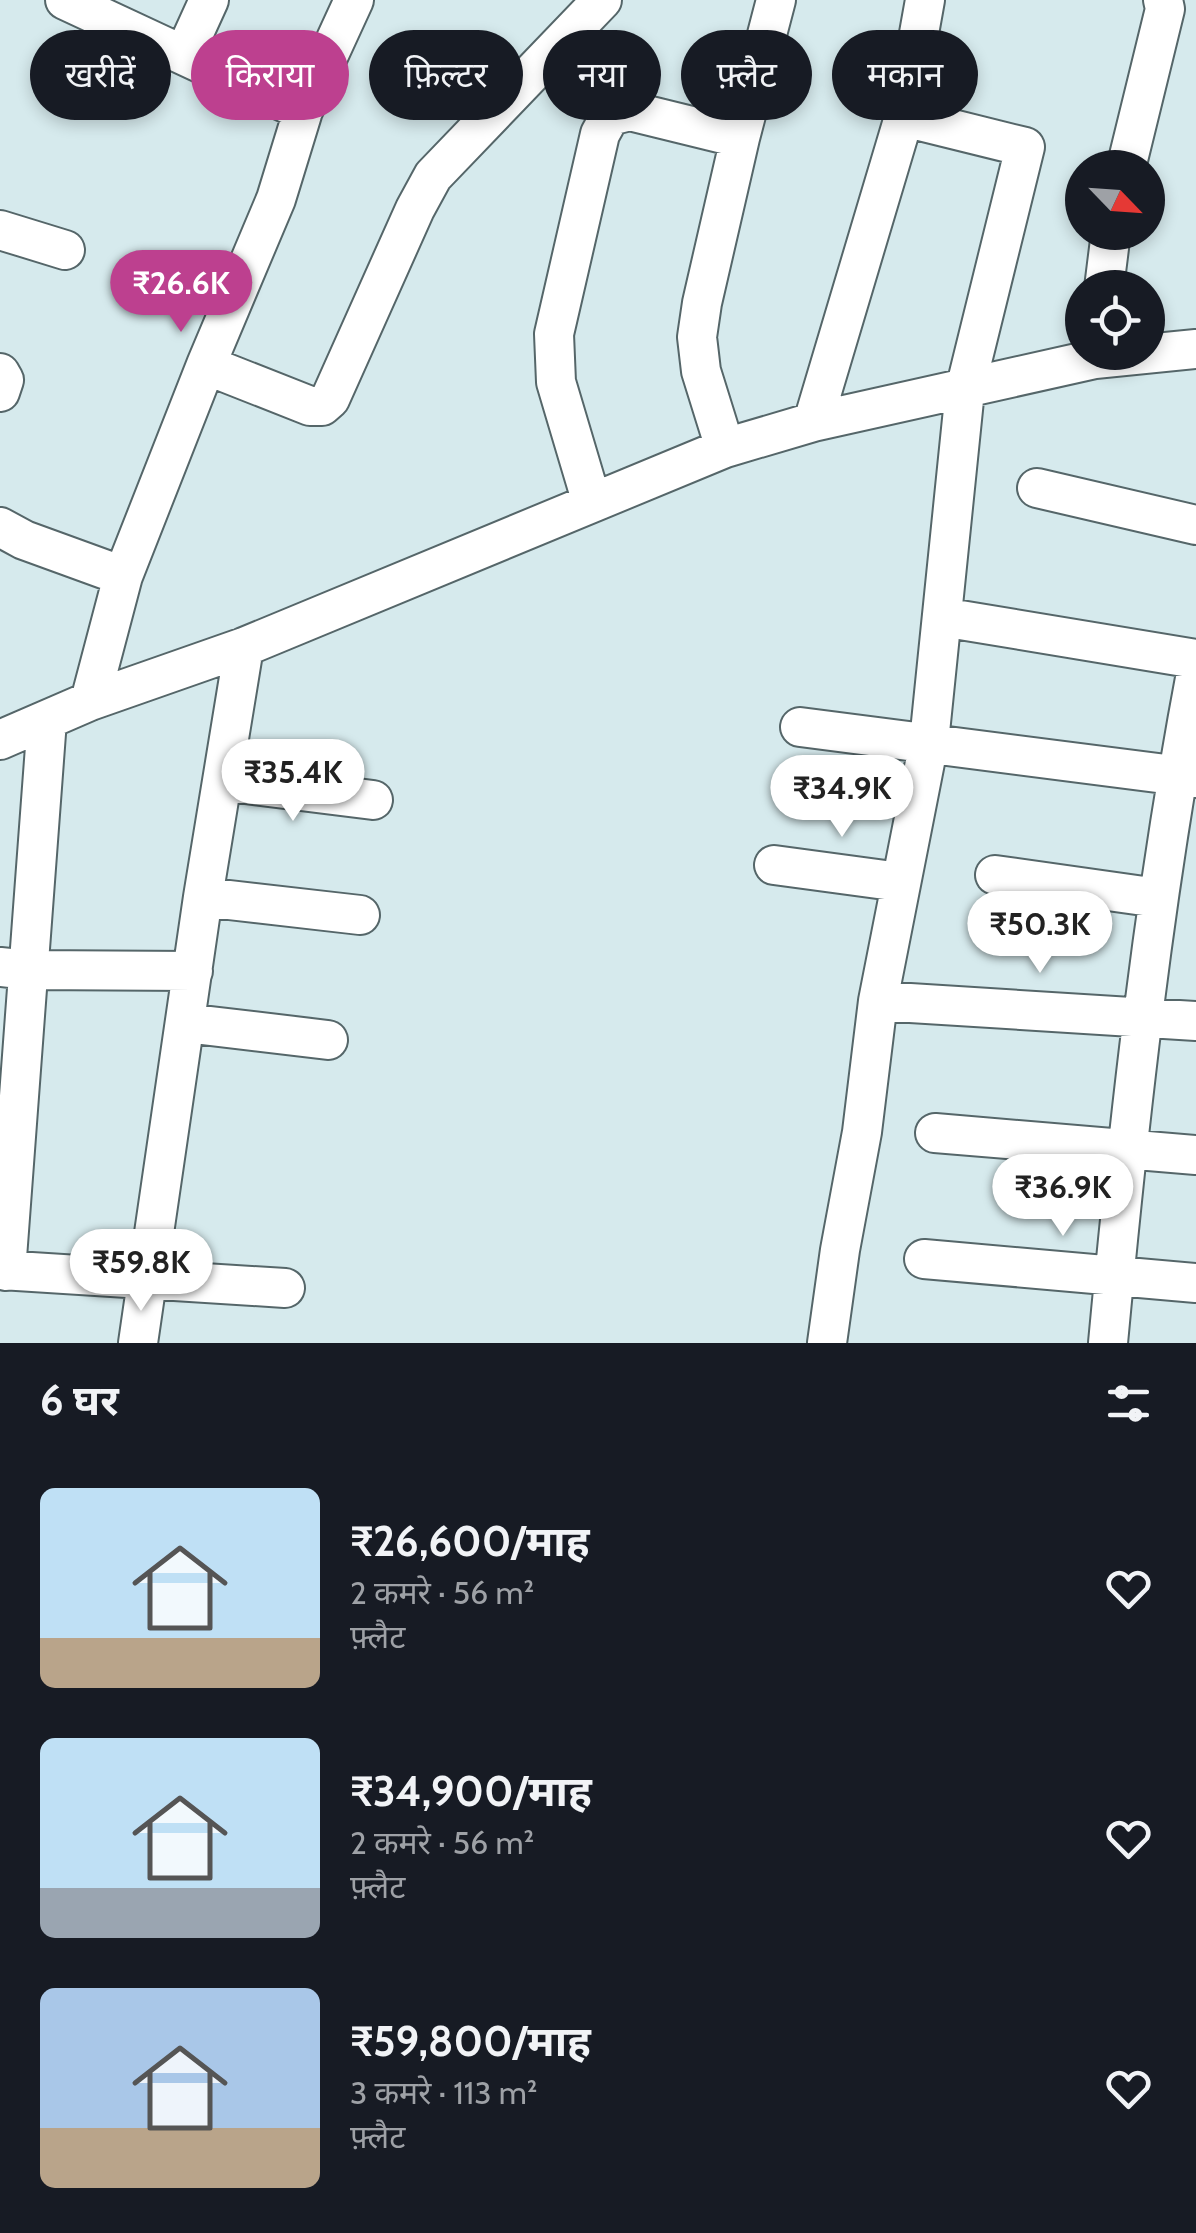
<!DOCTYPE html>
<html lang="hi">
<head>
<meta charset="utf-8">
<style>
  :root { --surface:#171b24; --page:#20242c; --text:#f1f3f6; --muted:#9ea1a6; --accent:#bd408f }
  body { margin:0; font-family:Cabin,"Noto Sans Devanagari",sans-serif; background:var(--page); color:var(--text); height:100vh; display:flex; flex-direction:column; font-size:38px; white-space:nowrap }
  * { box-sizing:border-box; margin:0 }
  p { font-size:32px; color:var(--muted) }
  .icon { flex:none; width:55px; height:55px; fill:none; stroke:currentColor; stroke-width:2; stroke-linecap:round; stroke-linejoin:round }
  .map { position:relative; height:1343px; overflow:hidden }
  .details { display:flex; flex-direction:column; background:var(--surface); flex:1 }
  .details>* { flex:none }
  .banner { position:absolute; left:30px; top:30px; width:1138px; height:90px; display:flex; gap:20px }
  .needle { width:65px; rotate:115deg }
  .tools { position:absolute; left:1065px; top:150px; display:grid; gap:20px }
  .tools a { display:grid; place-items:center; width:100px; height:100px; border-radius:50%; background:var(--surface); box-shadow:0 5px 15px #0003; font-size:50px }
  .price { position:absolute; translate:-50% -85px; padding:0 22px; border-radius:35px; background:#fff; color:#222; font-size:32px; line-height:65px; filter:drop-shadow(0 2px 5px #0008) }
  .price::after { content:''; position:absolute; left:50%; top:60px; width:30px; height:22px; margin-left:-15px; background:inherit; clip-path:polygon(0 0,100% 0,50% 100%) }
  .price.on { background:var(--accent); color:#fff }
  ul { padding:0; list-style:none }
  li { display:flex; align-items:center; gap:30px; height:250px; padding:0 40px }
  li span { display:grid; place-items:center; flex:none; width:280px; height:200px; border-radius:15px; color:#555 }
  li>.icon { margin-inline-start:auto }
  span .icon { width:120px; height:120px; fill:#fffc; stroke-width:1 }
  li b { font-size:42px }
  h2 { display:flex; justify-content:space-between; align-items:center; height:120px; padding:0 40px; font-size:42px }
  .tag { padding:0 35px; border-radius:45px; background:var(--surface); box-shadow:0 5px 15px #0003; font-size:35px; line-height:90px }
  .tag.on { background:var(--accent); color:#fff }
  .map>svg:first-child { display:block }
</style>
</head>
<body>
<div class="map">
<svg width="1196" height="1343" viewBox="0 0 1196 1343">
  <rect width="100%" height="100%" fill="#d6eaed"/>
  <g fill="none" stroke-linecap="round" stroke-linejoin="round">
    <defs>
      <path id="minor" d="M65,0l238,111
        M184,55l25,-55
        M1126,168l39,-159 -2,-9
        M0,230l65,20
        M1104,288l7,-56
        M206,365l104,41h12l8,-7 85,-190 18,-33 169,-176
        M0,373l4,7 -4,12
        M813,422l91,-305 21,-117
        M725,448l-24,-77 -4,-34 5,-34 38,-165 36,-138
        M1037,488l159,37
        M592,503l-36,-121 -2,-48 46,-200 10,-18 20,-5 110,27
        M0,527l24,13 99,36
        M942,617l254,42
        M90,701l33,-125 83,-211 70,-166 27,-88 51,-111
        M800,727l396,51
        M0,740l90,-39 154,-54 481,-199 88,-26 282,-63 101,-10
        M222,781l151,19
        M774,865l126,17
        M995,875l163,23
        M203,897l157,18
        M0,967l29,3 164,1
        M878,1001l318,20
        M185,1023l143,17
        M935,1133l261,22
        M924,1259l272,24
        M0,1270l285,18
        M6,1271l41,-551
        M138,1343l65,-446 41,-250
        M827,1343l13,-93 22,-118 16,-131 51,-259 36,-352 60,-243 -121,-30
        M1108,1343c21,-225 46,-448 88,-670"/>
    </defs>
    <use href="#minor" stroke="#556669" stroke-width="42"/>
    <use href="#minor" stroke="#fff" stroke-width="38"/>
  </g>
</svg>
<div class="tools">
<a><svg class="needle" viewBox="-14 -14 28 28"><path d="M0-13l5 13h-10z" fill="#e53935"/><path d="M0 13l5-13h-10z" fill="#9ea1a6"/></svg></a>
<a><svg class="icon" aria-label="locate" viewBox="0 0 24 24"><circle cx="12" cy="12" r="6"/><path d="M12 2v4M12 18v4M2 12h4M18 12h4"/></svg></a>
</div>
<b class="price on" style="left:181px;top:335px">₹26.6K</b>
<b class="price" style="left:293px;top:824px">₹35.4K</b>
<b class="price" style="left:842px;top:840px">₹34.9K</b>
<b class="price" style="left:1040px;top:976px">₹50.3K</b>
<b class="price" style="left:1063px;top:1239px">₹36.9K</b>
<b class="price" style="left:141px;top:1314px">₹59.8K</b>
<div class="banner">
<a class="tag">खरीदें</a>
<a class="tag on">किराया</a>
<a class="tag">फ़िल्टर</a>
<a class="tag">नया</a>
<a class="tag">फ़्लैट</a>
<a class="tag">मकान</a>
</div>
</div>
<section class="details">
<h2>6 घर<svg class="icon" aria-label="filters" viewBox="0 0 24 24"><path d="M4 7h16M4 17h16"/><circle cx="9" cy="7" r="2"/><circle cx="15" cy="17" r="2"/></svg></h2>
<ul>
<li><span style="background:linear-gradient(#bfe0f5 75%,#b9a48a 0)"><svg class="icon" aria-label="home" viewBox="0 0 24 24"><path d="M3 11l9-7 9 7M6 9v11h12V9"/></svg></span><div><b>₹26,600/माह</b><p>2 कमरे · 56 m²</p><p>फ़्लैट</p></div><svg class="icon" aria-label="heart" viewBox="0 0 24 24"><path d="M12 20l-8-8c-3-5 5-10 8-4 3-6 11-1 8 4z"/></svg></li>
<li><span style="background:linear-gradient(#bfe0f5 75%,#9aa5b1 0)"><svg class="icon" aria-label="home" viewBox="0 0 24 24"><path d="M3 11l9-7 9 7M6 9v11h12V9"/></svg></span><div><b>₹34,900/माह</b><p>2 कमरे · 56 m²</p><p>फ़्लैट</p></div><svg class="icon" aria-label="heart" viewBox="0 0 24 24"><path d="M12 20l-8-8c-3-5 5-10 8-4 3-6 11-1 8 4z"/></svg></li>
<li><span style="background:linear-gradient(#a9c7e8 70%,#b9a48a 0)"><svg class="icon" aria-label="home" viewBox="0 0 24 24"><path d="M3 11l9-7 9 7M6 9v11h12V9"/></svg></span><div><b>₹59,800/माह</b><p>3 कमरे · 113 m²</p><p>फ़्लैट</p></div><svg class="icon" aria-label="heart" viewBox="0 0 24 24"><path d="M12 20l-8-8c-3-5 5-10 8-4 3-6 11-1 8 4z"/></svg></li>
</ul>
</section>
</body>
</html>
